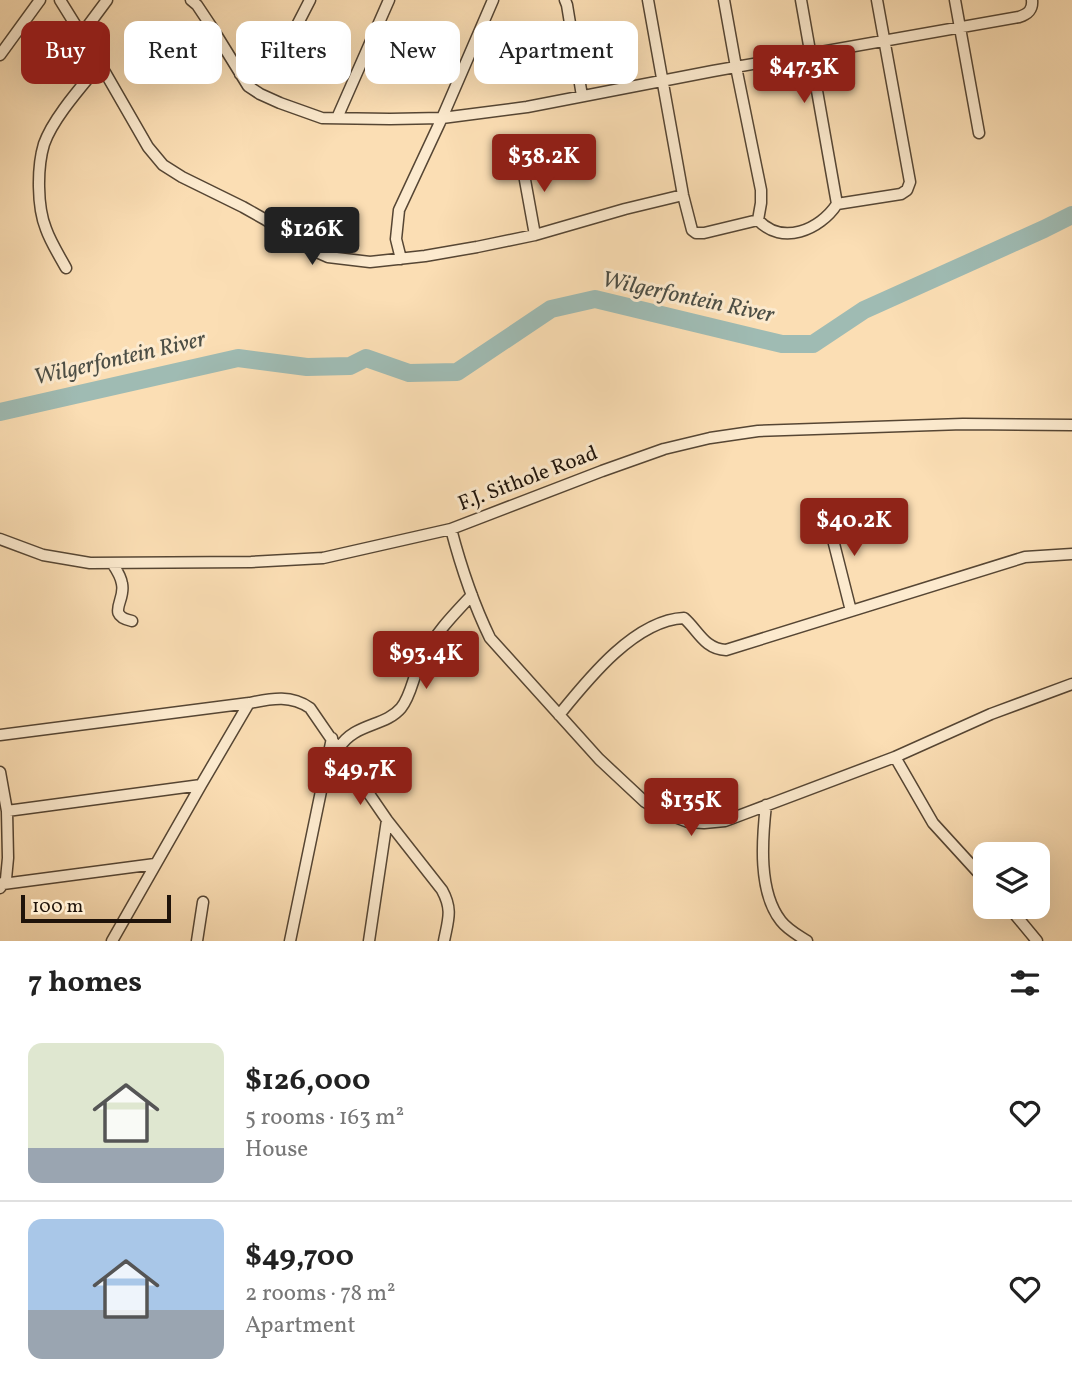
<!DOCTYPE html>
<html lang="en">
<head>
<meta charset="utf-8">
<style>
  :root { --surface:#fff; --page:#f2f2f2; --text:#222; --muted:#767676; --line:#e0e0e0; --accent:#8f2418 }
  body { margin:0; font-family:Vollkorn,serif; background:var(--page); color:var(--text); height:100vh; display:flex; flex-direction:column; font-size:26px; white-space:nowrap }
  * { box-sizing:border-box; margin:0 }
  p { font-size:23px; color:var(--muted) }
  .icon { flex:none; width:38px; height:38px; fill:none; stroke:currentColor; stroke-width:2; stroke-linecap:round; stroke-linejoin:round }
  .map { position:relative; height:941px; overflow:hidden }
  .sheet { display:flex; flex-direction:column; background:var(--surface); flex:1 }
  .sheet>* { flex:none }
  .top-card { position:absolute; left:21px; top:21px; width:700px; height:63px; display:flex; gap:14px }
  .controls { position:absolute; left:973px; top:842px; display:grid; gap:14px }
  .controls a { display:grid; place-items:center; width:77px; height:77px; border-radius:14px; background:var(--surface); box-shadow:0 7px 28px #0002; font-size:35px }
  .scale { position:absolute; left:21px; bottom:18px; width:150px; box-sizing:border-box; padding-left:7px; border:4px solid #1f130a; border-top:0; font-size:19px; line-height:24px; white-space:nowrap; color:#1f130a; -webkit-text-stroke:5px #fceace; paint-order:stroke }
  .price { position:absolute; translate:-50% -60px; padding:0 16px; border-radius:7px; background:var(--accent); color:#fff; font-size:23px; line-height:46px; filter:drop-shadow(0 2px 4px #0008) }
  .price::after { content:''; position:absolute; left:50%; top:42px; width:21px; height:16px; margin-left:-10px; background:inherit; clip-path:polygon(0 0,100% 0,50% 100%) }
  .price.active { background:#222; color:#fff }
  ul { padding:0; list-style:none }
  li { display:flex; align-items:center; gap:21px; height:175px; padding:0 28px }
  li+li { border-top:2px solid var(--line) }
  li span { display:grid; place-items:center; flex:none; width:196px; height:140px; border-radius:14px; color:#555 }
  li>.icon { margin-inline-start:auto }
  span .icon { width:84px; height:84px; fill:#fffc; stroke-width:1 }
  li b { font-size:30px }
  h2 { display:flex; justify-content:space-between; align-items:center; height:84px; padding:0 28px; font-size:30px }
  .tag { padding:0 24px; border-radius:14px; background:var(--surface); box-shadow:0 7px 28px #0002; font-size:24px; line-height:63px }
  .tag.active { background:var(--accent); color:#fff }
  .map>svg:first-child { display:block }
</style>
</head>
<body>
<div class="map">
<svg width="1072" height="941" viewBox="0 0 1072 941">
  <rect width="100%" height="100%" fill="#fbdeb4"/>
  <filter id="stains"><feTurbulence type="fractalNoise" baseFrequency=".00286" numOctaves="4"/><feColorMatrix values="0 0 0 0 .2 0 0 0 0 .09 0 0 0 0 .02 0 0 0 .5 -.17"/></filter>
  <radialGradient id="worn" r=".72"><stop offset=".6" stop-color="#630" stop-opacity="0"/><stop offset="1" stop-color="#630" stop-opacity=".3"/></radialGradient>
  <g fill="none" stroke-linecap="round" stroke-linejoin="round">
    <path stroke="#9fbbb3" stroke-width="18" d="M0,412l238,-54 69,9 43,-1 16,-8 43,15 48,-1 94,-63 44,-10 187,45h31l51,-34 180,-81 28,-14"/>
    <defs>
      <path id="minor" d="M60,0l46,74 42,73 15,18 19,12 61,30 23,13 44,29 18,8 42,5 55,-6 52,-9 58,-12 90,-26 58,-14
        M191,0l6,5 14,21 37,60 12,8 20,9 42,15 68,1 52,-1 85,-11 186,-36 306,-54c9,-3 14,-7 13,-17
        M565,0l2,5 15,91
        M648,0l35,195 9,35 4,3h8l54,-13c24,26 62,10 79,-16l64,-10 6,-4 3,-8 -33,-182
        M724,0l12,67 25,123v13l-3,17
        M801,0l36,204
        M955,0l24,133
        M81,35l26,-35
        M0,55l40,-55
        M240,74l44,-30 8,-9 18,-35
        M337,118l52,-118
        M521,158l14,77
        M401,259l-5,-20 3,-29 43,-92 51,-118
        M66,268c-7,-13 -15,-25 -20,-39 -9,-22 -9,-62 -2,-85 9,-26 38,-58 56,-80
        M826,512l25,99
        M451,529c10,38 22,74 39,109l109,121 46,43 17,10 26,10 16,1 21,-2 170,-64 96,-43 81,-30
        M0,539l43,16 47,8 161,-1 72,-4 128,-29 151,-58 62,-22 46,-11 48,-7 205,-7 109,1
        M112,563c4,6 9,13 10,21 4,17 -17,31 10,37
        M249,703c21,-4 41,-9 61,5l77,112 55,70c11,20 6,30 2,51
        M559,715c29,-36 76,-95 125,-97 14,12 20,31 42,32l299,-93 47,-3
        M0,735l249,-32 -48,82 -89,156
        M339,748c15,-25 46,-21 62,-40 10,-12 12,-31 19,-45 12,-26 32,-47 52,-68
        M895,757l38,66 52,57
        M0,772l7,39 1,47 -2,21 -6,9
        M766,805c-4,35 -8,87 15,116 7,9 17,14 26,20
        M7,811l194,-26
        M3,884l152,-20
        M1008,906l29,35
        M197,941l6,-39
        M290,941l42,-203
        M369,941l18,-121"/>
    </defs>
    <use href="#minor" stroke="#564634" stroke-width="13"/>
    <use href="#minor" stroke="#fceace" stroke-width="10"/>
  </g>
  <g text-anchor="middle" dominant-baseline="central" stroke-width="6" stroke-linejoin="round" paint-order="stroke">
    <g font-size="21" fill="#1f130a" stroke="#fceace">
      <text transform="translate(528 479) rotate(-21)">F.J. Sithole Road</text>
    </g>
    <g font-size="23" font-style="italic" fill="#4c4e45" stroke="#fceace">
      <text transform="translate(688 298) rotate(12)">Wilgerfontein River</text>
      <text transform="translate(120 359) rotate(-13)">Wilgerfontein River</text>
    </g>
  </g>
  <rect width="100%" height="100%" filter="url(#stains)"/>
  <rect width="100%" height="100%" fill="url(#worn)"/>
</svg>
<div class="controls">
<a><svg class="icon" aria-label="layers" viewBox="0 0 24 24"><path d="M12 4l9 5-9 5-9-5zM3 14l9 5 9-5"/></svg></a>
</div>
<div class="scale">100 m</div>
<b class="price" style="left:804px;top:105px">$47.3K</b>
<b class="price" style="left:544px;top:194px">$38.2K</b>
<b class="price active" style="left:312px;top:267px">$126K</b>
<b class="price" style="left:854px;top:558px">$40.2K</b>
<b class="price" style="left:426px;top:691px">$93.4K</b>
<b class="price" style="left:360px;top:807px">$49.7K</b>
<b class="price" style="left:691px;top:838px">$135K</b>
<div class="top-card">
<a class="tag active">Buy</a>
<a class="tag">Rent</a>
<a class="tag">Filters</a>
<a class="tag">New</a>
<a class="tag">Apartment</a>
</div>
</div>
<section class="sheet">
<h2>7 homes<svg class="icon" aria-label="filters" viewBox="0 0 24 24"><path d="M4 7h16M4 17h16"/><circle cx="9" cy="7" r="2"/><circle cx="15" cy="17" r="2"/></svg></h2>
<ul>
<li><span style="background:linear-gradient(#dfe7d0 75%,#9aa5b1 0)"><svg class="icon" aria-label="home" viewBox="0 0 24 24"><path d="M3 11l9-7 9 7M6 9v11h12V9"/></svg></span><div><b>$126,000</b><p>5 rooms · 163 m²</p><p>House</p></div><svg class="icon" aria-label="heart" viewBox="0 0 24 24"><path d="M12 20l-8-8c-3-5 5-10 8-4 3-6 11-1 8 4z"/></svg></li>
<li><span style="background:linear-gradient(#a9c7e8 65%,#9aa5b1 0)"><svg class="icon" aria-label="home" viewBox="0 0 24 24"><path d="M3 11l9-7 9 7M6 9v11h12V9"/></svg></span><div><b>$49,700</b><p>2 rooms · 78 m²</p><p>Apartment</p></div><svg class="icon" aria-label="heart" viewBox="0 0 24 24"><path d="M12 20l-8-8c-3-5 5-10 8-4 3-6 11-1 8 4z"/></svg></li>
</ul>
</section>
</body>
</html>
